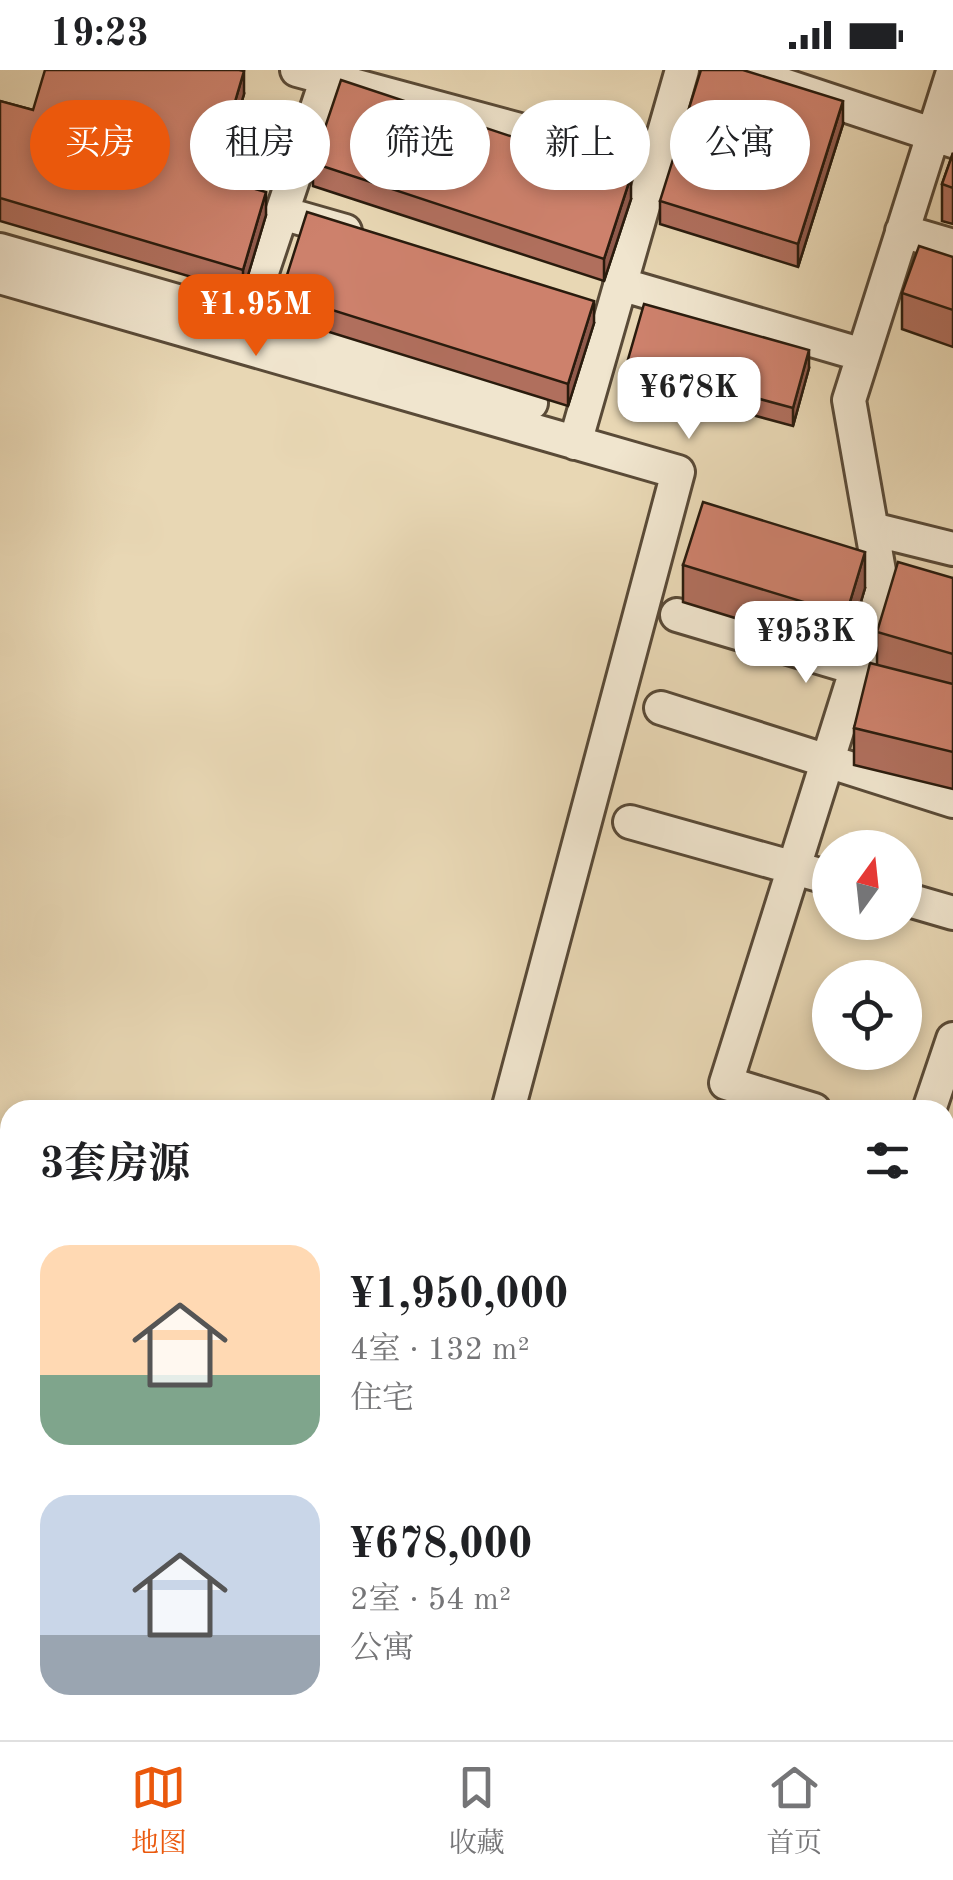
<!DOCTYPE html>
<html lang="zh">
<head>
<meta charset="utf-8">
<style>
  :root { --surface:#fff; --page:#f2f2f2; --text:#202124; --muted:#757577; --line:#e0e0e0; --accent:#ea580c }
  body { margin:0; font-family:"Old Standard TT","Noto Serif SC",serif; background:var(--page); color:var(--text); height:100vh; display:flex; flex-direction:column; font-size:38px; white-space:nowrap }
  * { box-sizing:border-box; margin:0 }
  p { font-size:32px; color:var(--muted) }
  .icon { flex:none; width:55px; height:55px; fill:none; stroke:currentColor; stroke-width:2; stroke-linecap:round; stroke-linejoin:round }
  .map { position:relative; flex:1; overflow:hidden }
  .panel { position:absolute; left:0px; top:1030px; width:955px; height:640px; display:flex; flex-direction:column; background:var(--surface); border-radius:30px 30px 0 0; box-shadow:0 5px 15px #0003 }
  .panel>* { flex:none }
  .top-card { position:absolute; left:30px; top:30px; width:895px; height:90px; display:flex; gap:20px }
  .needle { width:65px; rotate:15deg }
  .buttons { position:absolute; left:812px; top:760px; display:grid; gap:20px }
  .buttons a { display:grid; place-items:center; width:110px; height:110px; border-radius:50%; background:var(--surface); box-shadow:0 5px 15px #0003; font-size:50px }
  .price { position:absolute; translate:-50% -85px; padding:0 22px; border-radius:20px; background:#fff; color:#222; font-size:32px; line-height:65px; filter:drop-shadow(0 2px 5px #0008) }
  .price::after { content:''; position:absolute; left:50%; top:60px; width:30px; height:22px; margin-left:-15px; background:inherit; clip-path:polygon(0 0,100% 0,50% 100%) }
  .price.on { background:var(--accent); color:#fff }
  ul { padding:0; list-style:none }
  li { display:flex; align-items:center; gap:30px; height:250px; padding:0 40px }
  li span { display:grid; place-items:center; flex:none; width:280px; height:200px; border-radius:30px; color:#555 }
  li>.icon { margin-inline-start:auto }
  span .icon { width:120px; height:120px; fill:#fffc; stroke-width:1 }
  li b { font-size:42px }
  h2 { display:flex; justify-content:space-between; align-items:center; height:120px; padding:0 40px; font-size:42px }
  .pill { padding:0 35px; border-radius:45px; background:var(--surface); box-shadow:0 5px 15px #0003; font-size:35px; line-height:90px }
  .pill.on { background:var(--accent); color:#fff }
  .status { display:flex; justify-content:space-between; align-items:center; height:70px; padding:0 50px; background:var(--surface); direction:ltr }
  .status svg { height:28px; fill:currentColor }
  .tabs { display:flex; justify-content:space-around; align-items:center; height:140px; border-top:2px solid var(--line); background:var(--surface); font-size:28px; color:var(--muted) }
  .tabs a { display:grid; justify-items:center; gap:5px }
  .tabs .on { color:var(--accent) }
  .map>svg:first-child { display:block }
</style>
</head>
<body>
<div class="status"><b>19:23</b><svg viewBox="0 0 49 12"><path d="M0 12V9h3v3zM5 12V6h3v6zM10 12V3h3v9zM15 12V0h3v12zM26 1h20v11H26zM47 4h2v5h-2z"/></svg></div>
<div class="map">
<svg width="953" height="1670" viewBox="0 0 953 1670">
  <rect width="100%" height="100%" fill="#e8d7b4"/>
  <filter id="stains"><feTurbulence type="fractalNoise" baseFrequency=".002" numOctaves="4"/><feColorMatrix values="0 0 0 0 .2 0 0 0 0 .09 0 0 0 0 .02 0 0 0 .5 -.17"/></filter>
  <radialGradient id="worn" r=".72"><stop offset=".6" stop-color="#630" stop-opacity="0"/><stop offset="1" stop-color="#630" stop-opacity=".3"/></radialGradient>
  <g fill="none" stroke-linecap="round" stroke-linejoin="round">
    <defs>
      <path id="minor" d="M297,0l312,84
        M738,0l215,71
        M282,143l63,18
        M902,161l51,15
        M0,180l531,153
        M0,207l678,195 -170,638
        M620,214l243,71
        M245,253l82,-245
        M575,373l107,-373
        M872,459l81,20
        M677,545l276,82
        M661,638l292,93
        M630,752l200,56
        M905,829l48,14
        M814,1040l-88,-27 156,-495 -33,-188 104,-328
        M929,1040l24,-71
        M945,1211l8,2
        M0,1262h10
        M390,1670l3,-10"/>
      <path id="tertiary" d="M0,1441l10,1
        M945,1500l8,1"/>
    </defs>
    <use href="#minor" stroke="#594a37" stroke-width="38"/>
    <use href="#tertiary" stroke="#594a37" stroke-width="45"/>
    <use href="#minor" stroke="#f0e5ce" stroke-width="32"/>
    <use href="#tertiary" stroke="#f0e5ce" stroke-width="40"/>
  </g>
  <path fill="#b06f5d" stroke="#291b0d" stroke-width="2.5" d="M244,24l-25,84 47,37 -23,77 -243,-71v-120l33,9z
    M843,54l-45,143 -138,-43v-23z
    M953,83v71l-11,-3v-37z
    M313,93l318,36 -27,82 -291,-95z
    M953,187v90l-51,-18v-36z
    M281,224l313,29 -26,83 -287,-89z
    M627,293l182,5 -16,58 -166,-45z
    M683,495l182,23 -19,64 -163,-50z
    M953,508v211l-99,-24v-37l23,-63v-33z
    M945,1260l8,1v190h-8z
    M945,1527h8v89l-8,-1z"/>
  <path fill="#905a4c" stroke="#291b0d" stroke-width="2.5" d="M244,1v23l-31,105v-22z
    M843,31v23l-45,143v-23z
    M631,106v23l-27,82v-22z
    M266,122v23l-23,77v-22z
    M594,231v22l-26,83v-22z
    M809,280v18l-16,58v-18z
    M865,482v36l-19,64v-37z
    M47,1660h7l-3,10h-7z"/>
  <path fill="#cd816c" stroke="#291b0d" stroke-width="2.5" d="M45,0h194l5,1 -31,106 53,15 -23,78 -243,-72v-97l33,9z
    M701,0h42l100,31 -45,143 -138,-43z
    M341,10l290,96 -27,83 -291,-96z
    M953,83v35l-11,-4z
    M307,142l287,89 -26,83 -287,-90z
    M919,176l34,11v53l-51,-17z
    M644,234l165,46 -16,58 -166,-45z
    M703,432l162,50 -19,63 -163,-50z
    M898,492l55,16v76l-76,-22z
    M870,593l83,21v68l-99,-24z
    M945,1260l8,1v168l-8,-1z
    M945,1527h8v66l-8,-1z
    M0,1590l10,3v67h37l-3,10h-44z"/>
  <rect width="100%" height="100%" filter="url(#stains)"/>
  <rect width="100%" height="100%" fill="url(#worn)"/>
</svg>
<div class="buttons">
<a><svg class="needle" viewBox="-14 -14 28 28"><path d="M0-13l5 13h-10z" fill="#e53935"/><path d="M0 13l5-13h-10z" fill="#757577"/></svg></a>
<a><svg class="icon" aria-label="locate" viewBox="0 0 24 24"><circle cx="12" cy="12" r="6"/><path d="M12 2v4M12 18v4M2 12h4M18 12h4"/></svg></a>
</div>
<b class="price on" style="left:256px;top:289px">¥1.95M</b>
<b class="price" style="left:689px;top:372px">¥678K</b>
<b class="price" style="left:806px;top:616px">¥953K</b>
<div class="top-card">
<a class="pill on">买房</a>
<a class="pill">租房</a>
<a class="pill">筛选</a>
<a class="pill">新上</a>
<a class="pill">公寓</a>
</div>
<section class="panel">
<h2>3套房源<svg class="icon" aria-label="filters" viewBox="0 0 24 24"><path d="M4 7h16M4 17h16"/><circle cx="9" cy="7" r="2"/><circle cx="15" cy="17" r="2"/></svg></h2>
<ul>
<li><span style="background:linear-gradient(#ffd9b3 65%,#7fa58c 0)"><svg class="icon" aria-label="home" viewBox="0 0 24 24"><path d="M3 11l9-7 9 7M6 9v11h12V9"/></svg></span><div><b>¥1,950,000</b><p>4室 · 132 m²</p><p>住宅</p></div></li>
<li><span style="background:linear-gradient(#c9d6e8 70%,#9aa5b1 0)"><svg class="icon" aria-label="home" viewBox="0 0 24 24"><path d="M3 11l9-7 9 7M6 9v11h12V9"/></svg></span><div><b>¥678,000</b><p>2室 · 54 m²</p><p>公寓</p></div></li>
</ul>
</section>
</div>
<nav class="tabs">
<a class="on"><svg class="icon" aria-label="map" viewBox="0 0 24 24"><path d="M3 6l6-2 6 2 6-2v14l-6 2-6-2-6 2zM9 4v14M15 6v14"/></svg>地图</a>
<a><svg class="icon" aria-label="saved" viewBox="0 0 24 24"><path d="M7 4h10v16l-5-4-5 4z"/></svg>收藏</a>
<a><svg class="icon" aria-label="home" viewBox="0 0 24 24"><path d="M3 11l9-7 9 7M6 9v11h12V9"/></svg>首页</a>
</nav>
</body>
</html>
